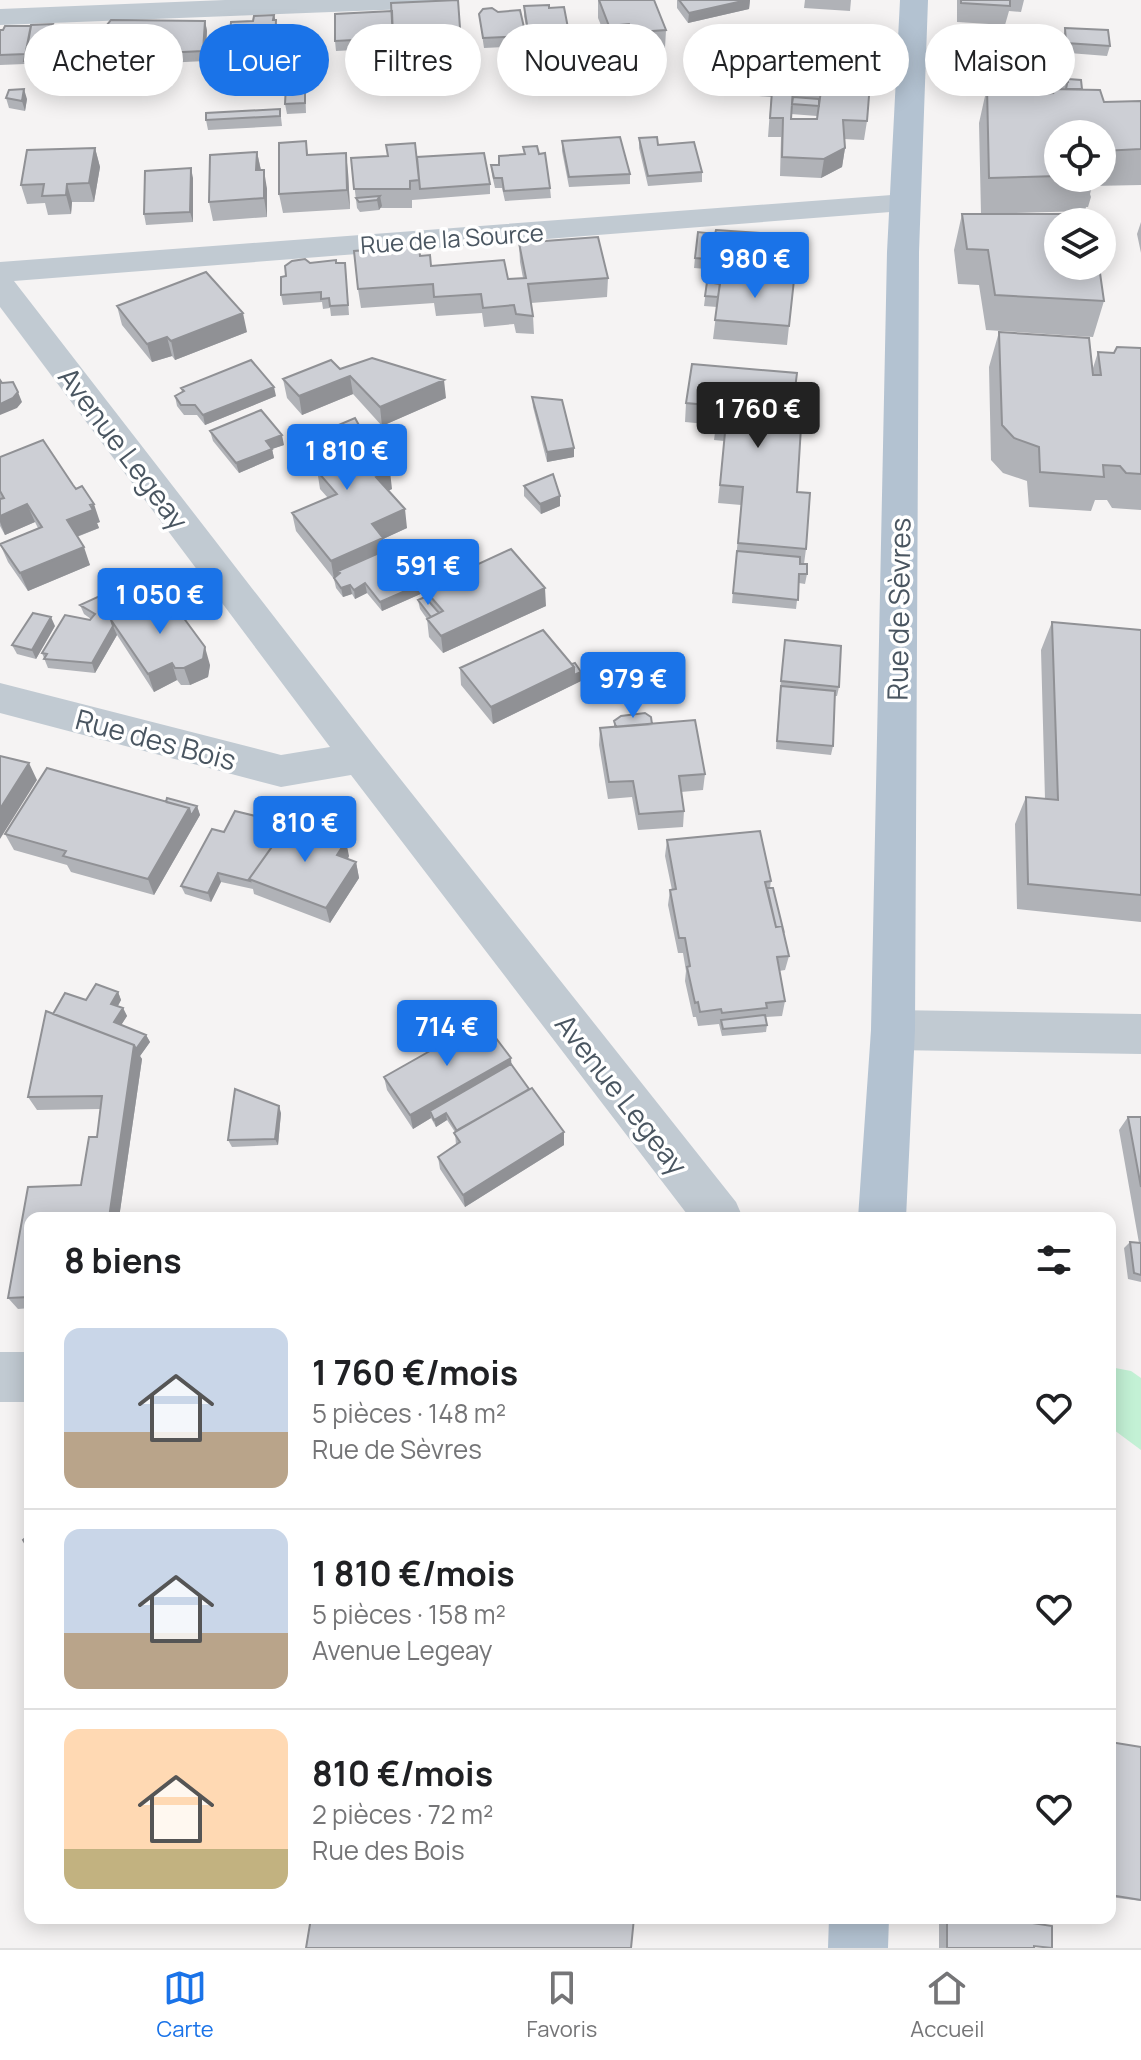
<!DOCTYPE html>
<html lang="fr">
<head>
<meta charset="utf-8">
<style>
  :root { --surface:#fff; --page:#f2f2f2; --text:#202124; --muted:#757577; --line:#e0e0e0; --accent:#1a73e8 }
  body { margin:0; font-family:Manrope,sans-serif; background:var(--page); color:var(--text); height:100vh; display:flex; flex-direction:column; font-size:30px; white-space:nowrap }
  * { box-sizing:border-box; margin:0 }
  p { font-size:26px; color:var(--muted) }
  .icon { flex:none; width:44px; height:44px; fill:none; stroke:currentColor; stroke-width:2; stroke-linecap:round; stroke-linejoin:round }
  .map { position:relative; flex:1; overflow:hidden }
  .details { position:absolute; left:24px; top:1212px; width:1092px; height:712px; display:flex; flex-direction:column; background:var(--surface); border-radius:16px; box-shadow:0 4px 20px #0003 }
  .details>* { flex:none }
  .hud { position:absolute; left:24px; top:24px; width:1094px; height:72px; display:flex; gap:16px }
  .fabs { position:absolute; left:1044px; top:120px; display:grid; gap:16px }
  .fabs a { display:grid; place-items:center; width:72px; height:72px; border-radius:50%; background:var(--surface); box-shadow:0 4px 20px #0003; font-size:40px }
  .price { position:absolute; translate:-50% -68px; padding:0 18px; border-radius:8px; background:var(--accent); color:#fff; font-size:26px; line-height:52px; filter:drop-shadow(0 2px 4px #0008) }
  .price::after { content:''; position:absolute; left:50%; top:48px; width:24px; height:18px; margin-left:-12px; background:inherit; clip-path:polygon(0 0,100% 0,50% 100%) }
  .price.selected { background:#222; color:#fff }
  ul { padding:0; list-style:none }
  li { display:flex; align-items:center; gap:24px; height:200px; padding:0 40px }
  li+li { border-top:2px solid var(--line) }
  li span { display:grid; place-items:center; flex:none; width:224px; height:160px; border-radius:16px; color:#555 }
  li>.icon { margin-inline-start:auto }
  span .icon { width:96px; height:96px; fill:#fffc; stroke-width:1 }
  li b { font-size:34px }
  h2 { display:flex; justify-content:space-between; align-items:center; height:96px; padding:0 40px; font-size:34px }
  .tag { padding:0 28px; border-radius:36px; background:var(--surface); box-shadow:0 4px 20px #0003; font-size:28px; line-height:72px }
  .tag.selected { background:var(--accent); color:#fff }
  .dock { display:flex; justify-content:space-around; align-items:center; height:112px; border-top:2px solid var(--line); background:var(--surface); font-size:22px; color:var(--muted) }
  .dock a { display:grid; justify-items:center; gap:4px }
  .dock .selected { color:var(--accent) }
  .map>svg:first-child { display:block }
</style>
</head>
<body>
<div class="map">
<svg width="1141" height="1948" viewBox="0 0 1141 1948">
  <rect width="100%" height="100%" fill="#f5f3f3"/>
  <path fill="#c3f1d5" d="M1110,1367l21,4 10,7v72l-31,-23z"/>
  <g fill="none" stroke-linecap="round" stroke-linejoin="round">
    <path fill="#c1cad2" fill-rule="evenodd" d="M225,0h223l-4,6 -10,2 -434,17v-16z
      M905,194l11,2 4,7 -4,7 -902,71 361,466 361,455 7,16h-53l-339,-443 -70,12 -281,-74v-30l281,72 49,-8 -330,-440v-45z
      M893,1010l248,4v40l-248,-4 -16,-6 -6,-14 6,-14z
      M0,1352h30v50h-30z"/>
    <path fill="#b3c2d1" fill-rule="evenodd" d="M900,0h28l-9,252 -4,778 -9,188h-48l13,-188 16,-778z
      M829,1918h60l-1,30h-60z"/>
  </g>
  <path fill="#b0b2b7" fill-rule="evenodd" d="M458,0l3,46 -6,1v8l-61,3v-10l-58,3 -1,-10 57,-30z
    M598,0l68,30 -1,18 -27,3 -8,-3 -2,-5 -19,2 -11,-27z
    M677,0h73l-1,9 -61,14 -11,-15z
    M805,0h46l-1,11 -46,-3z
    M957,0h67l-3,12 -12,-1 -4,14 -48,-3z
    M524,6l25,2 19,20v10l-39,3 -5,-25z
    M479,14l47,22v10l-42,2z
    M274,15l4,15 -1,23 -46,1 -2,-10 24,-23z
    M205,21l2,10 -2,30 -100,5 -3,-10z
    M53,24l1,5 44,17 -5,31 -13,1 1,3 -17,1 -1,-4 -33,2 -5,-16 -25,1v-35z
    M1065,28l45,18 -3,10 -38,-3 1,5 -4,13 2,8 36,23 37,-1v84l-49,1 -2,8 1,3 -3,10h-2l-1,4 -99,3 72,8 46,79 -11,36 -107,-7 -7,-45 -21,-1 -4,-34 8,-36h19l-2,-91 8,-36h2l-1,-18 4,-19 26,2 5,-4 2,-6 38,3v-7zM1058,134h44v44h-44z
    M819,43l48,78 -3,19 -20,-1 1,9 -3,19 -21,11 -41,-2 1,-39h-13l3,-40 -12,-1 2,-21h22l33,-7zM791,114l26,2v3h-26z
    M305,83l1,30 -19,1 -2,-10z
    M6,98l21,1 -2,12 -16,-3z
    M280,109l2,17 -74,4 -2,-10z
    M639,138l19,7 44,27v10l-54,4 -9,-38z
    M306,141l2,14 40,17 2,37 -67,4 -4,-19z
    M562,141l68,33v10l-61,3 -7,-36z
    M523,147l27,41 1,10 -46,3 -3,-13h-7l-3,-13 -1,-10h8l25,-11z
    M95,148l5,19 -6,35h-22l-1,12 -23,1 -3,-12 -18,1 -6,-19z
    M257,152l4,18 6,19v28l-54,4 -4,-19z
    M351,158l139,26v10l-78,6v8h-32l-1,2 -19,2 -3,-4z
    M193,178v44l-47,3 -2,-11z
    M1141,222v31l-4,-19z
    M715,234h59l-6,40 -74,-6 1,-10z
    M519,243l89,35 -1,19 -76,6 2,13 1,18 -18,-1 -2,-9 -30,3 -2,-14 -46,3 -2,-13 -73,5 -3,-19 62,-33 11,10 77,13 15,-1 -3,-16z
    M310,263h26l10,10 3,42 -18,1 -1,-8 -7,1 -1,-7 -39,3 -2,-10 5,-19z
    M707,282l82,44 -2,19 -74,-6 4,-32 -13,-1z
    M117,306l130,26 -72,28 -3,-4 -20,6 -30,-37z
    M999,332l94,36 5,-16 16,1 27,-5v162l-29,-2 -5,-8h-12l-4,11 -62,-4 -2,-26 -24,-8 -12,-13 -2,-93z
    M340,369l106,29 -64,28 -29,-32 -51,21 -15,-17 -4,-19z
    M797,373l-7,54 7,65 9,57 -2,15 3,10 -2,10 -6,-1 -3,26 -64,-6 9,-98 -23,-2 6,-62 -10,-1 2,-15 -31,-3 1,-19z
    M181,388l95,8 -71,29 -8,-10h-13l-7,-9 -2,-10 7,-4z
    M532,397l42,51v9l-27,5 -14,-55z
    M210,431l74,14 -12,4 2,9 -35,15 -26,-32z
    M301,441l91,48 -4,2 19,37 -24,11 1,11 52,34 16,-8v-6l19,-3 75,39 -103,47 -14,-16 -2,-18 -7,-10 -2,-9 7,-3v-5l-43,19 -15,-18 -12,6 -3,-5 -9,3 -7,-9 -2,-9 -38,-48 -4,-18 36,-15 -8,-9 -2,-13 -13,-16z
    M0,457l73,28 27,37 -3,1 2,5 -22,9 13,28 -62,26 -20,-29 -8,-18 38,-16 -3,-6 -30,13 -5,-9z
    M524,486l36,10v10l-19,8 -17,-18z
    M80,605l130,60 -2,12 -18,8h-9l-4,-5 -23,12 -37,-57 -22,38 -47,-5 -6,-15 49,-34 -7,-5z
    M1052,622l89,14v286l-124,-13 -2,-85 11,-27 19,2 -4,-149z
    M55,626l-19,33 -19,-5 -5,-9z
    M785,640l54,47 -2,9h-2l-2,50 -2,9 -55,-6 4,-59z
    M572,664l9,8v9l-88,43 -32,-39 -1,-17z
    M614,721l38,3 53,50 -2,16 -22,2 3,19 -1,16 -45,3 -6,-33 -24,2 -9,-54 1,-17 14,-1z
    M166,802l31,4 3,9 -46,80 -83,-23 -4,-7 -53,-15 -9,-16z
    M288,824l34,2 1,7 26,23 -1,3 8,3 3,16 -29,45 -76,-29 -1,-5 -32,-7 -10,20 -26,-8 -4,-8 43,-54z
    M667,840l104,41 -1,7 19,68 -4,14 -6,1 6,30 -3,15 -16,1 1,8 -1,7 -44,4 -3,-12 -21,2 -2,-9h-3l-8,-36 1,-10 -3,-18h-5l-10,-48 2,-15h2l-7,-34z
    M96,984l22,8 3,8 -3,6 5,2 4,8 -6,9 25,10 4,7 -10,14 2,3 -23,159h-89v90l-12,1 -10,-11 20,-111 53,-2 8,-48h8l4,-28 -64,1 -9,-13 18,-86 7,3 12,-21 21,7z
    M511,1065l18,24 35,43v13l-99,62 -25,-38 -2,-12 18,-12 -1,-13 -8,-12 -11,7 -5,-9 -18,11 -26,-39 -3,-13z
    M281,1113l-3,32 -46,2 -4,-7z
    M1128,1117h13v165l-13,-3 -4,-31 6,-6 9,1 -20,-113z
    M1110,1742l31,5v154l-31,-4z
    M939,1918h60l35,28v2h-95z"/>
  <path fill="#909195" d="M747,0h3l-1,9 -61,14 1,-10z
    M274,15l4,15 -1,23 -4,-33z
    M205,21l2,10 -2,30 -2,-10z
    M93,27l5,19 -5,31 -5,-19z
    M24,89l3,10 -2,12 -3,-10z
    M95,148l5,19 -6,35 -5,-19z
    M845,148l-3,19 -21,11 3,-19z
    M257,152l4,19 -5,-1z
    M346,153l2,19 2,37 -3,-19z
    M191,168l2,10v44l-3,-10z
    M264,170l3,19v28l-3,-19z
    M67,184l5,18 -1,12 -5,-19z
    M380,196l2,10 -3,4 -2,-10z
    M243,313l4,19 -72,28 -4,-19z
    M167,337l5,19 -20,6 -5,-18z
    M350,376l3,18 -51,21 -3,-19z
    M444,380l2,18 -64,28 -2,-19z
    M274,387l2,9 -71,29 -2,-10z
    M18,392l4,10 -5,6 -17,7v-11z
    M282,435l2,10 -12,4 2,9 -35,15 -3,-10 30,-22z
    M574,448v9l-27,5v-10z
    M390,471l2,18 -14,6 -2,-18z
    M560,496v10l-19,8 -1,-10z
    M27,504l8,18 -30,13 -5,-13v-6z
    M94,504l6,18 -3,1 2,5 -26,10 -6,-18z
    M405,509l2,19 -24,11 2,17 -45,17 -2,-2 1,6 -5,2 -3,-18 41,-37z
    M84,547l6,18 -62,26 -8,-18z
    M435,578l1,9 -12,2 1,3 -43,19 -2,-9z
    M365,583l2,10 -12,6 -1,-9z
    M350,585l2,9 -9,3 -2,-9z
    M545,588l1,18 -103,47 -2,-17z
    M51,617l4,9 -19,33 -4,-9z
    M113,626l4,9 -22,38 -3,-10z
    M205,647l5,18 -2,12 -18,8 -6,-17z
    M172,663l5,17 -23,12 -6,-18z
    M574,667l7,5v9l-88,43 -2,-17z
    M29,763l8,17 -37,59v-30z
    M197,806l3,9 -46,80 -6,-16 41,-71z
    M346,841l3,15 -8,14 -4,-15z
    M356,862l3,16 -29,45 -4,-15z
    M218,873l3,9 -10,20 -3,-9z
    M118,992l3,8 -6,11 -4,-7z
    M123,1008l4,8 -9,14 -4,-8z
    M146,1035l4,7 -10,14 2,3 -23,159h-10l25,-173z
    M511,1058l1,14 -82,39 1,7 -18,11 -3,-14z
    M279,1106l2,7 -3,32 -3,-6z
    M446,1113l1,7 -11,7 -2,-7z
    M564,1132v13l-99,62 -2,-12z"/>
  <path fill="#cdcfd5" stroke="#909195" stroke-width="2" fill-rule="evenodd" d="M458,0l2,28 -45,2 1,8 -23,1 -2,-36z
    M599,0h55l12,30 -28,2 -7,-3 -2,-5 -20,2z
    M679,0h68l-58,13z
    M961,0h49v6l-49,-3z
    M549,5v3l15,-1 4,21 -40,3 -4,-25z
    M492,8l6,4 22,-2 6,26 -43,2 -4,-24 4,-5z
    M392,11l1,27 -58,3v-27z
    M274,15l-1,5h3l-1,23 -46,1 2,-22 22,-1 1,-5z
    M111,20l94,1 -2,30 -101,5 5,-31z
    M53,24l-2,5 42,-2 -5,31 -64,3 7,-36z
    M5,26h26l-5,28 -26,1v-25h3z
    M1065,28l43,2 2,16 -44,-3z
    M453,37l2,8 -39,2v-8z
    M1025,42l43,3 2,13 -12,-1 1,9 7,2 2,14 -75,-4 -1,-28 27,2v-4h6z
    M819,43l54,3 -6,75 -24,-1 2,28 -21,11 -42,-2 1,-39h-13l3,-40 10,1 1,-13 39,3v-10h-5zM793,88l28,3 -4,28h-26z
    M64,68h14v3l-16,1z
    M761,75h22v4l-10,-1 -1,9 -11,-1z
    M1068,79l13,1 1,9h-16z
    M305,83v20l-20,1 1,-19z
    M987,87l38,1 2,7 26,-2 -2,-4 49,1 4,12 37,-1v48l-39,2v-17h-44v42l-69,2z
    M24,89l-2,12 -16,-3 3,-8z
    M793,97l26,2v7l-27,-2z
    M280,109v7l-74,4v-7z
    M620,137l10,37 -61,3 -7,-36z
    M657,137l1,8 36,-3 8,30 -54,4 -9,-38z
    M306,141l1,14 39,-2 1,37 -68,4v-51z
    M415,143l4,37 -9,1v8h-56l-3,-31 37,-2 -2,-11z
    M537,146l2,8 6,-1 5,35 -46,3 -2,-13h-8l-3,-13h8v-9l26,-2 -2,-7z
    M95,148l-6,35 -22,1 -1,11 -24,1 2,-12 -23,1 6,-35z
    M257,152l-1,18h8v28l-55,4 1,-47z
    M484,153l6,31 -70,5 -3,-32z
    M191,168l-1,44 -46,2 1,-43z
    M380,196l-3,4 -18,2 -3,-4z
    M962,214h116l1,8h-21v44h41l5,35 -109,-6 -7,-45 -21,-1z
    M716,230l58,4 -4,30 -75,-6 3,-26 17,2z
    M598,237l10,41 -80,6 5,32 -17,-2 -2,-9 -31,3 -2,-14 -47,3 -1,-13 -75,5 -4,-38 65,-5 1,10 10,-1 1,11 73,-6 4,19 18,-1 -7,-35z
    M305,259l5,4 26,-3v3h9l3,42 -18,1 -1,-8 -8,1v-7l-40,3v-18l5,-1 -1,-10 7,-5z
    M206,272l37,41 -72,28 -4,-4 -20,7 -30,-38z
    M721,275l73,5 -5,46 -74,-6z
    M707,282l13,2 -2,13 -13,-1z
    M999,332l90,6 4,37h8l-3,-23 16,1 3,-6 24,1v126l-15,-1 -6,-7 -17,-1 1,12 -64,-5 -1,-25 -25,-9 -12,-13z
    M372,358l72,22 -64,27 -30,-31 -51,20 -16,-17 48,-19 9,9z
    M251,360l23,27 -71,28 -8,-10h-14l-6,-9 9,-5 -3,-3z
    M692,364l105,9 -5,40h-5l-1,13 15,1 -4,65 13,1 -4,56 -68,-6 5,-56 -23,-2 6,-63h-10l2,-16 -32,-3z
    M0,380l2,3 11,-1 5,10 -5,6 -13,6z
    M532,397l30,3 12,48 -27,4z
    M261,410l21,25 -16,6 6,8 -36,14 -26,-32z
    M355,418l17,31 18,22 -14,6 29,32 -33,15 11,14 -52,23 -39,-48 45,-19 -20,-23 12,-5v-5h-11l-17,-20z
    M43,440l30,45 3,4 6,-3 12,18 -4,1 3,5 -26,10 17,27 -64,26 -20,-29 42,-17 -15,-23 -27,12v-17l4,-1 -4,-7v-34z
    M553,474l7,22 -20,8 -16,-18z
    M404,542l31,36 -55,24 -15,-19 -11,7 -4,-5 -9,3 -7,-10 6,-5 -2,-2z
    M511,549l34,39 -104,48 -14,-17 16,-8 -19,-22z
    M737,551l63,6v7h7v10h-8l-1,26 -65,-7z
    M468,563l4,4 -17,8 -3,-5z
    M148,574l16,21 -53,25 2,6 -21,37 -48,-4 3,-5 -5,-1 23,-38 25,5 5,-6 -15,-9z
    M166,594l39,53 -2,12 -19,9h-9l-3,-5 -24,11 -37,-54z
    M425,597l14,16 -8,4 -13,-17z
    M33,613l18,4 -19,33 -20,-5z
    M1052,622l89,8v265l-113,-11 -2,-87 32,3z
    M543,630l31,37 -83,40 -31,-39z
    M785,640l56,6 -2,41 -58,-6z
    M575,663l6,9 -7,3v-8l-2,-3z
    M781,686l54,5 -2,55 -56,-5z
    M645,713l6,4 1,7 -36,3 -2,-6 7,-5z
    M695,720l10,54 -26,2 5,35 -45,3 -6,-33 -24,1 -9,-54z
    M0,756l29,7 -29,46z
    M47,768l142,40 -41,71 -85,-23 3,-5 -61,-17z
    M167,798l30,8 -6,10 -2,-8 -23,-6z
    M235,811l53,13 -39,55 1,2 -32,-8 -10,20 -27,-7 31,-57 12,3z
    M294,816l28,10 -3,5 27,10 -9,14 19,7 -30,46 -77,-29z
    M760,831l11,50 -6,1 11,45 6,-1 7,30 -12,1 8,44 -19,2 1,5 -45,5 -1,-4 -21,3 -2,-10 -3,1 -8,-36 3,-1 -5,-28h-6l-9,-48 6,-1 -9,-49z
    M767,888h6l11,45 -2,-7 -6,1z
    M96,984l22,8 -7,12 12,4 -9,14 32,13 -10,14 -2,-4 -81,-31 12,-21 21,7z
    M46,1011l88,34 -25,173h-79v79l-22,1 20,-111 53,-2 8,-48h8l5,-41 -74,1z
    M765,1015l2,10 -44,4 -2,-9z
    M483,1021l28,37 -101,57 -26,-38z
    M511,1064l18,25 -72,42 -11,-18 -12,7 -4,-9z
    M532,1088l32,44 -101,63 -25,-38 22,-15 -6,-9 5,-4z
    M235,1089l44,17 -4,33 -47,1z
    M1128,1117h13v70z
    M431,1216v2h-92z
    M1130,1242l11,1v32l-7,-2z
    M30,1534v17l-7,-11z
    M1110,1742l31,5v153l-31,-5z
    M311,1918h323l-3,30h-325z
    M947,1918h52l53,8v22l-18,-2v2h-87z"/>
  <g text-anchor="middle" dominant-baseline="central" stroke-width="7" stroke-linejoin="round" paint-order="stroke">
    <g font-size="24" fill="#4a5661" stroke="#fff">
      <text transform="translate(452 238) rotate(-4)">Rue de la Source</text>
    </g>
    <g font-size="28" fill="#4a5661" stroke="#fff">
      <text transform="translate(124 448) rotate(53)">Avenue Legeay</text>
      <text transform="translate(898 609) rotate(-89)">Rue de Sèvres</text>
      <text transform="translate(156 739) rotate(15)">Rue des Bois</text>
      <text transform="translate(622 1094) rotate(52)">Avenue Legeay</text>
    </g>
  </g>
</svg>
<div class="fabs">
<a><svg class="icon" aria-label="locate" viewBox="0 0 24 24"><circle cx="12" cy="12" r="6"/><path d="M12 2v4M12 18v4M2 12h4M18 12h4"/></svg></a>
<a><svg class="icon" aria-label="layers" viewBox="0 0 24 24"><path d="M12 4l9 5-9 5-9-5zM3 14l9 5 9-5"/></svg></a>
</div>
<b class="price" style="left:755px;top:300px">980 €</b>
<b class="price selected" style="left:758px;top:450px">1 760 €</b>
<b class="price" style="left:347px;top:492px">1 810 €</b>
<b class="price" style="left:428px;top:607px">591 €</b>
<b class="price" style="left:160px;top:636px">1 050 €</b>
<b class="price" style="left:633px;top:720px">979 €</b>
<b class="price" style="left:305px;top:864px">810 €</b>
<b class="price" style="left:447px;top:1068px">714 €</b>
<div class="hud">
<a class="tag">Acheter</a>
<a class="tag selected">Louer</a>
<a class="tag">Filtres</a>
<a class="tag">Nouveau</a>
<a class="tag">Appartement</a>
<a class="tag">Maison</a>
</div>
<section class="details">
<h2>8 biens<svg class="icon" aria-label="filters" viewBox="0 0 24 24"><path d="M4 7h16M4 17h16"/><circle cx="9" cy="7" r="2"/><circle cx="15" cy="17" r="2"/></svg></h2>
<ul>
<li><span style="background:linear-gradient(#c9d6e8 65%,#b9a48a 0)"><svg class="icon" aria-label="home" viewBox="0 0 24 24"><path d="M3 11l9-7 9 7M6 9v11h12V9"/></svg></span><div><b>1 760 €/mois</b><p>5 pièces · 148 m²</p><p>Rue de Sèvres</p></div><svg class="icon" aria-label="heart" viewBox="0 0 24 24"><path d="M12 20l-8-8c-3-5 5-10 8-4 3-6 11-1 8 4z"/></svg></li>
<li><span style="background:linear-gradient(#c9d6e8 65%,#b9a48a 0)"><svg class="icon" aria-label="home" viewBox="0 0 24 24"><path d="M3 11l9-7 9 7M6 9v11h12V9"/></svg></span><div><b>1 810 €/mois</b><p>5 pièces · 158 m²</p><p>Avenue Legeay</p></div><svg class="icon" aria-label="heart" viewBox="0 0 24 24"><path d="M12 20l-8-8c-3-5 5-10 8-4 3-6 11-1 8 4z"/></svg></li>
<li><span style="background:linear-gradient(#ffd9b3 75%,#c2b280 0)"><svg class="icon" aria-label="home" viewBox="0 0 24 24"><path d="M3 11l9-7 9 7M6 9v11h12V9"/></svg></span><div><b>810 €/mois</b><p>2 pièces · 72 m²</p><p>Rue des Bois</p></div><svg class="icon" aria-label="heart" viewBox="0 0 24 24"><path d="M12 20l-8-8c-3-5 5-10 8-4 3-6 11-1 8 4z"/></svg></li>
</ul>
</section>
</div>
<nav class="dock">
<a class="selected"><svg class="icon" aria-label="map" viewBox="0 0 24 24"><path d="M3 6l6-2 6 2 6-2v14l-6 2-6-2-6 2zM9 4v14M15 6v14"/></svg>Carte</a>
<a><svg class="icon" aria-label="saved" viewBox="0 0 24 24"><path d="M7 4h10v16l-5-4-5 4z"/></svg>Favoris</a>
<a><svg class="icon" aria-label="home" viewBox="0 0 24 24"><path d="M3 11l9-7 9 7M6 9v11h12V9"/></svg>Accueil</a>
</nav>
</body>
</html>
